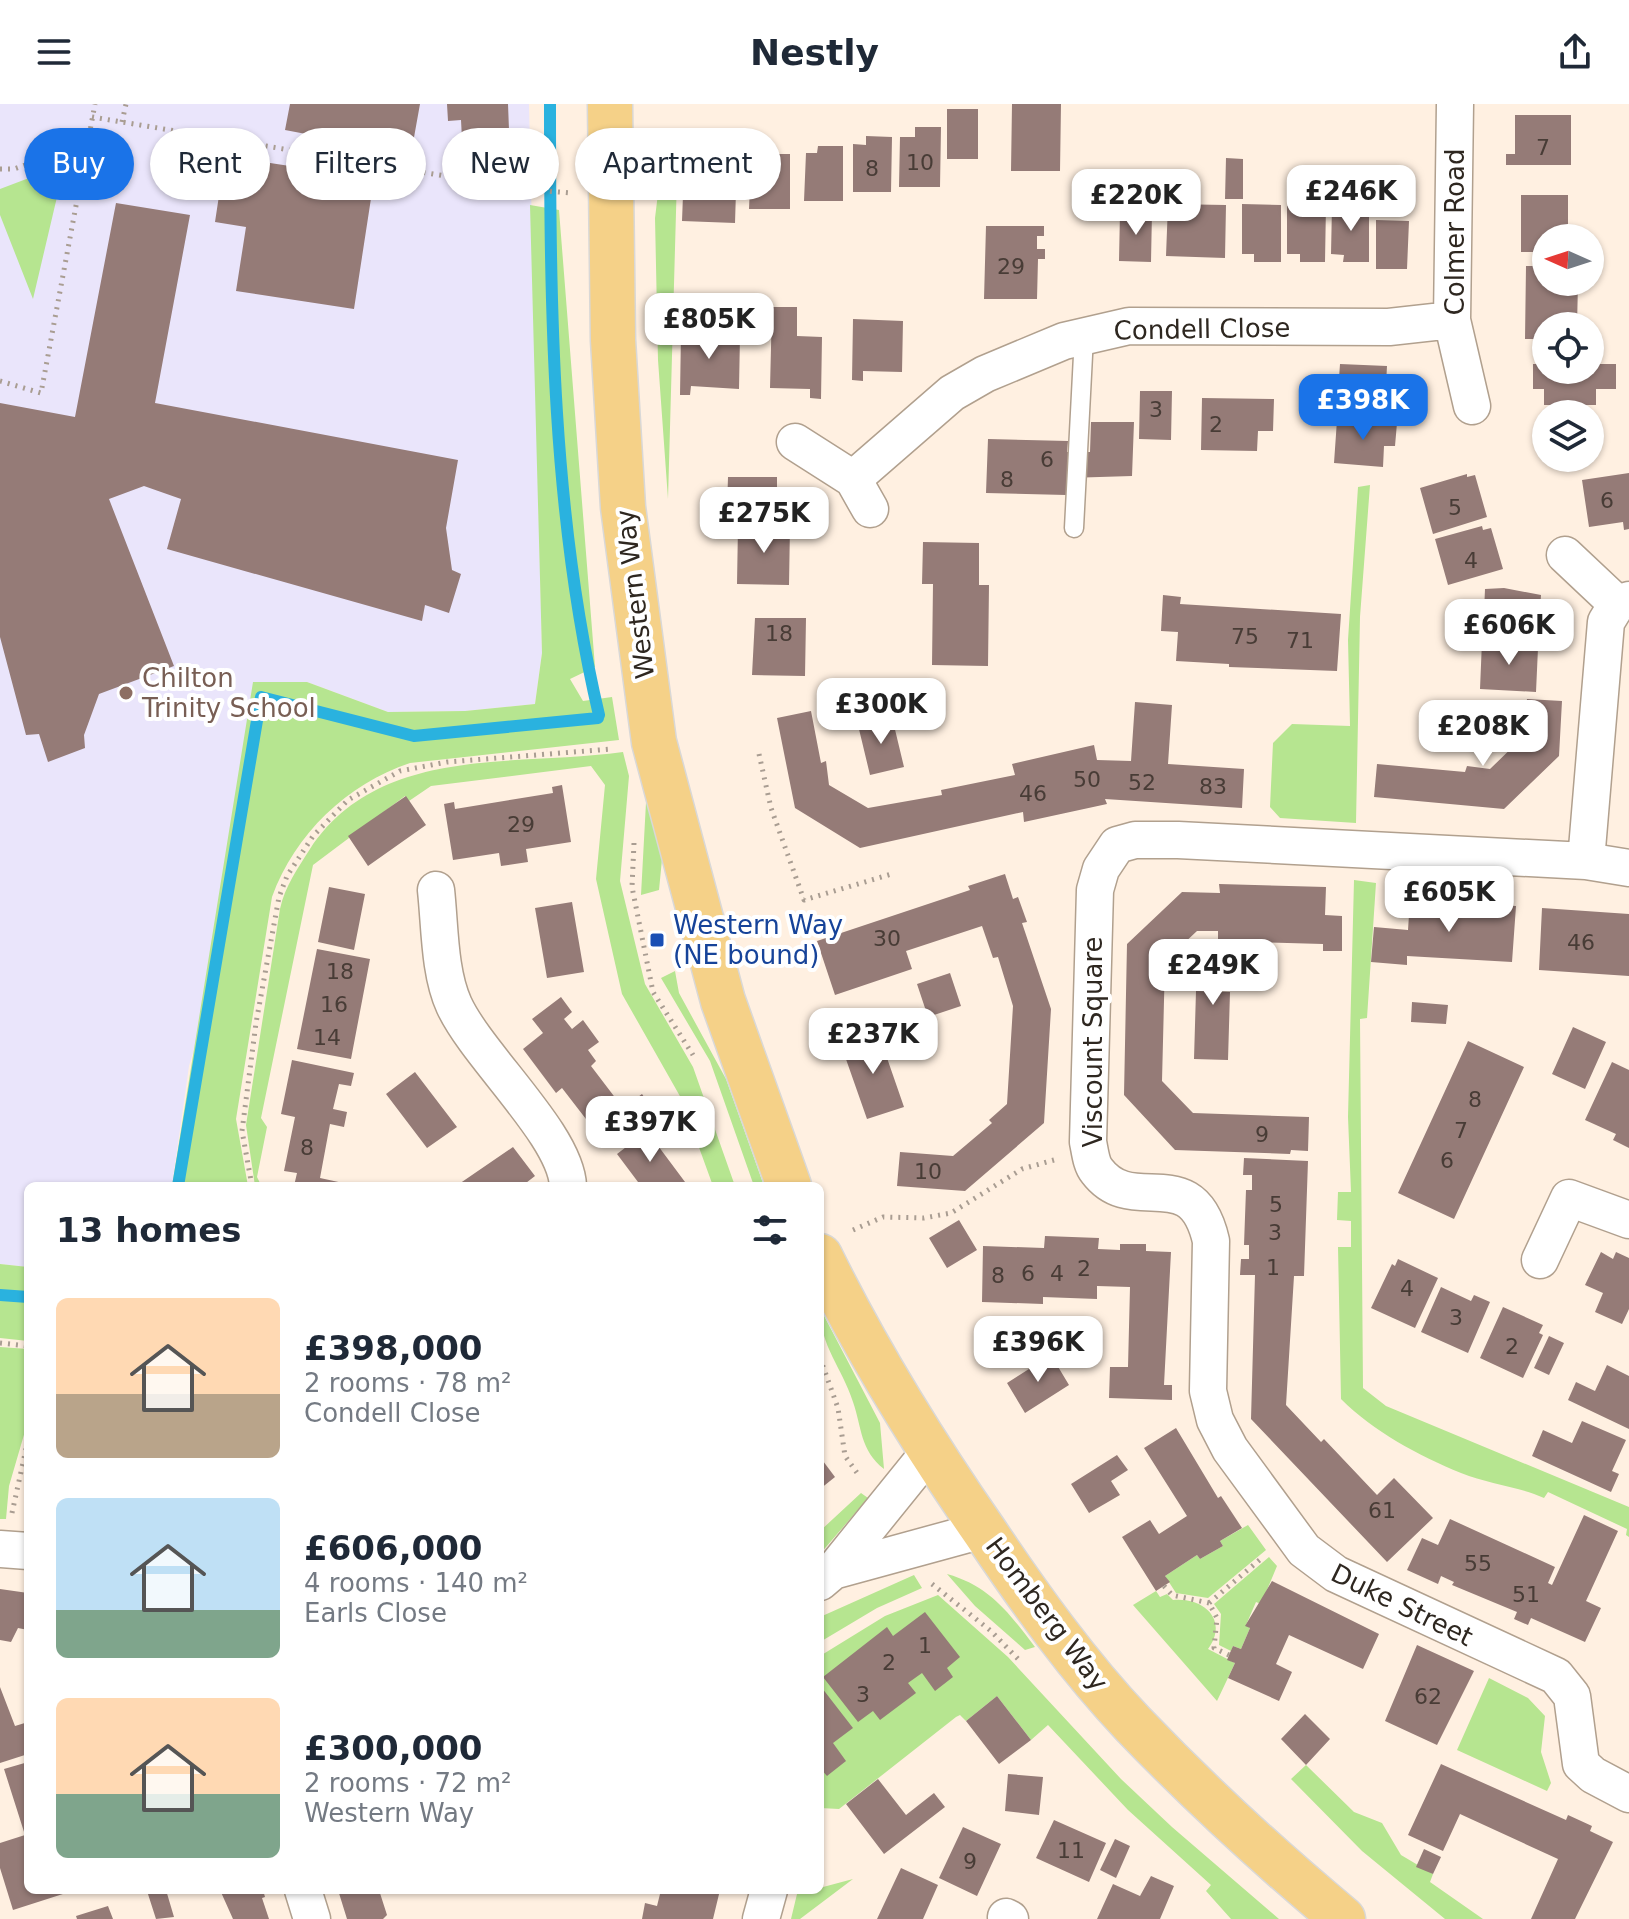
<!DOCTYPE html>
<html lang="en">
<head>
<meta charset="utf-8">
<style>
  :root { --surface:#fff; --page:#f2f2f3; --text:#1f2937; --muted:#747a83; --accent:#1a73e8 }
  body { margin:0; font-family:"DejaVu Sans",sans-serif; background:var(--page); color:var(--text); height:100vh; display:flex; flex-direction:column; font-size:30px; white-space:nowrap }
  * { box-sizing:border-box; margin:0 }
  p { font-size:26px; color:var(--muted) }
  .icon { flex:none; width:44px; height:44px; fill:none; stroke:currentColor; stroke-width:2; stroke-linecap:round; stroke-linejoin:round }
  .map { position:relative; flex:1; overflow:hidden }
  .drawer { position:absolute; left:24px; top:1078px; width:800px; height:712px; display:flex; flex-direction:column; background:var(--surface); border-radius:12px; box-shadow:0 2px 6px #0004 }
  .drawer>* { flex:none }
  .top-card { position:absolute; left:24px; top:24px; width:800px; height:72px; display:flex; gap:16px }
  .needle { width:52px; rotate:273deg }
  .fabs { position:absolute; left:1532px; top:120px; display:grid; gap:16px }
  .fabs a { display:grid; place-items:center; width:72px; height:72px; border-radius:50%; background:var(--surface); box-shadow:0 2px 6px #0004; font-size:40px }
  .price { position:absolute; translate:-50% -68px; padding:0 18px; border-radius:16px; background:#fff; color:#222; font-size:26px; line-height:52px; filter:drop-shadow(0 2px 4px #0008) }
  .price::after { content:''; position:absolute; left:50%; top:48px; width:24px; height:18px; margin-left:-12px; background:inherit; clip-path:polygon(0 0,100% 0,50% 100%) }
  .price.selected { background:var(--accent); color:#fff }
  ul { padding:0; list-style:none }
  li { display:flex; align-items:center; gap:24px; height:200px; padding:0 32px }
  li span { display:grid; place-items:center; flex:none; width:224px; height:160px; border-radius:12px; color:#555 }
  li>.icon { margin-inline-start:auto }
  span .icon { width:96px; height:96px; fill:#fffc; stroke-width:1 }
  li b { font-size:34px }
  h2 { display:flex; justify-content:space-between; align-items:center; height:96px; padding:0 32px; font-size:34px }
  .pill { padding:0 28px; border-radius:36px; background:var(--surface); box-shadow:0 2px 6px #0004; font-size:28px; line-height:72px }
  .pill.selected { background:var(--accent); color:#fff }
  header { display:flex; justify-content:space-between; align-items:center; height:104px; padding:0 32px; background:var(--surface); font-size:36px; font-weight:700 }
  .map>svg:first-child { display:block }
</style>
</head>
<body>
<header><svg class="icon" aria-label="menu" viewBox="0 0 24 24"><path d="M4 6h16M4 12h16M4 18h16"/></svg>Nestly<svg class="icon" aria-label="share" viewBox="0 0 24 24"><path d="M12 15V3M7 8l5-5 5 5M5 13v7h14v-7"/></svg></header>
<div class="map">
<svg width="1629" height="1815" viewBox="0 0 1629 1815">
  <rect width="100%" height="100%" fill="#fff0e1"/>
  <path fill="#eae5fb" d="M0,0h529l13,549 -7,51 -70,7 -77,1 -81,-30 -118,384 -17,120h-144v81l-28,-3z"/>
  <path fill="#b6e590" d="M678,37l-10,358 -10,-139 -3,-142 6,-49z
    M29,74l32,2 -28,119 -33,-84v-26z
    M530,101l29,5 36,457 -25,12 13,22 29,-4 7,43 -209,23c-63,21 -115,71 -138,134l-36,222 12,67h-76l81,-504h54l81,30 77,-1 70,-7 7,-51z
    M1370,381l-10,132 -4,206 -76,-5 -10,-11 3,-64 19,-19 58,2 -2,-86 10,-153z
    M623,648l6,24 -9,105 25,103 48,83 42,119h-22l-32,-88 -59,-104 -26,-115 9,-94 -14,-19 -160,20 -22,15 -4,-5 -92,69 -52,253 6,9 -10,50 3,6 -5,3 -9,-61 34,-216c5,-23 18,-41 30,-60 69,-105 205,-82 313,-97z
    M647,680l16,65 -4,41 -18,5z
    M1354,776l22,3 -9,135 -7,1 3,369 23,18 243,101v30l-3,-2 1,-6 -79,-37 -4,6c-27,-12 -56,-14 -83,-25 -42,-17 -88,-42 -120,-74l-3,-152h13v-26l-14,-1 1,-28h13l-3,-75z
    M675,867l4,22 47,86 38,107h-10l-44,-125 -49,-83z
    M0,1160l28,3v74l-28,-3z
    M820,1204l60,115 4,46c-24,-19 -22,-41 -31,-67 -11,-35 -33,-55 -33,-94z
    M0,1243l28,2v72l-19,65 -3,33h-6z
    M861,1389l7,5 -48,56v-23z
    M1248,1421l18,25 -58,48 -32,-5 -11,-17 32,-21 3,4 23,-13 -3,-5z
    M1269,1453l8,9 -16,38 -5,-2 -10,23 4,3 -9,21 -8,-3 -2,5 -12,-6 2,-31 -7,-10z
    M947,1470c43,12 62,39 88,73l-10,3 -50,-44z
    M914,1471l8,13 -45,20 -57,34v-25z
    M1156,1487l4,6 7,-3 6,6c31,-3 56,20 35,49l27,14 -18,38 -84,-96z
    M938,1491l70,62 113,122 51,48 107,92h-48l-25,-28 5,-6 -83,-75 -80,-85 -17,15 -34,-44 -31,25 -6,-6 -4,2 -117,92 -19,-1v-152l65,-40z
    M1489,1574l39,20 17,18 -4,36 10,31 -4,8 -90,-41z
    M1306,1661l48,47 28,11 19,32 32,19 -3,8 53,37h-38l-83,-68 -71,-72z
    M853,1775l-53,40h-9l6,-25z"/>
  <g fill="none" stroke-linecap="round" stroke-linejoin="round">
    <path stroke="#2ab2df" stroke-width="12" d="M550,0c0,204 2,412 49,611
      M178,1082l83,-489 153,39 184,-18
      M0,1191l28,2"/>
  </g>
  <path fill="#957b77" d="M290,0h130l-9,50 -126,-24z
    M447,0h61l2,52 -47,2 -2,-38 -13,1z
    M1012,0h49l-1,67h-49z
    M947,5h31v50h-31z
    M1515,11h56v50h-65v-11h9z
    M915,23h26l-1,60h-41l1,-50h15z
    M866,32l26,1 -1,55h-38v-48l13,1z
    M818,42h25v55h-39l2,-48h11z
    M763,50h27v55h-41l2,-48h11z
    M225,52l149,23 -20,130 -118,-18 10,-64 -31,-5z
    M703,54l34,1 -2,64 -53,-2 2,-52h18z
    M1226,54l17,1v40h-18z
    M1521,91h47v43h-22v14h-25z
    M116,99l74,12 -35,188 303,57 -12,68 6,42 9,4 -12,39 -24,-8 -3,16 -255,-72 14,-50 -37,-13 -35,13 65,167 -75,28 -15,41 1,13 -37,14 -9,-28 -13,1 -26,-98v-234l75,14z
    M1168,100l58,1 -1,53 -59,-2z
    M1242,100l39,1v57h-27v-8h-12z
    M1326,101l-1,57h-25v-8h-13v-48z
    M1332,102l37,1v55h-26l1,-7 -13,-1z
    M1120,108h32l-1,50 -32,-1z
    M1376,116l33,1 -2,48h-31z
    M986,122h58v10h-7v13h8v10h-7l-1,40h-53z
    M1526,162h20v16l32,1 -1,43h-31v13h-21z
    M772,203h25v29l25,1 -1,62 -11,-1v-9l-40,-1z
    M853,215l50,2 -1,51 -39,-1v10l-11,-1z
    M681,228l59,3 -1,54 -48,-3 -1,9h-10z
    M1340,260l47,2 -1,19h12l-2,25 -59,-3z
    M1533,260h13v6h44v-6h26v25h-20v16h-52v-16h-11z
    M1140,287h32l-1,49 -32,-1z
    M1202,294l72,1 -1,32h-15l-1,20 -56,-1z
    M1337,316l60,3 -2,23h-11l-1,21 -49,-4z
    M1091,318h43l-2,54 -65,2 -1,17 -80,-2 2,-54 80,2 -1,11h23z
    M1629,369v56l-5,1 -1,-8 -34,5 -7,-47z
    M1467,370v3l8,-2 12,42 -54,17 -13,-46z
    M728,373h49v33l-50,-1z
    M738,422h52l-1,59 -52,-1z
    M1482,422l1,4 8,-2 12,41 -55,16 -13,-46z
    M923,438l56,1v42h10l-1,81 -56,-1 1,-81h-11z
    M1504,484l37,7 -3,44 -55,-3 2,-47z
    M1163,491l18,2 -1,7 161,10 -4,57 -108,-4v-3l-53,-3 2,-29 -17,-1z
    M755,514h51l-1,58 -53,-1z
    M1482,537l48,3v4h8l-2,44 -56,-3z
    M1527,595l35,2 -3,55 -55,53 -130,-12 3,-33 88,8 2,-6 23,3 32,-31z
    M1135,598l37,3 -4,59 76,5 -2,39 -137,-9 2,5 -83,18 -1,-10 -163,36 -65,-40 -18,-90 34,-7 10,52 5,-2 3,24 39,23 74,-13 -1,-5 74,-15 -3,-11 82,-19 3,15 34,1z
    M892,613l12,50 -34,8 -12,-50z
    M562,681l9,57 -45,7 2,13 -27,4 -2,-13 -46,7 -9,-56 10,-2 1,7 98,-16 -1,-6z
    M406,692l20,29 -58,41 -20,-30z
    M1005,770l8,25 5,-2 9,25 -5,1 29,86 -7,114 -79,68 -68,-5 3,-34 53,4 39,-33 -3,-3 18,-16 6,-98 -15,-49 -5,1 -11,-32 -76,25 6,18 -77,26 -18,-54 153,-51 -2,-4z
    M1219,780l107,3 -1,28 17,1v35h-19v-7l-105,-3v-10h-21l-32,30 -3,120 31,32 116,4 -1,34 -17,-1 -1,4 -115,-4 -51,-55 3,-151 55,-52 38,1z
    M329,783l36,7 -11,56 -36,-8z
    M1410,796l106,6 -4,56 -105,-6v9l-36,-3 3,-35 34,3z
    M572,798l12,70 -37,6 -12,-70z
    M1542,804l87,6v62l-90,-6z
    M317,845l53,10 -19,100 -54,-10z
    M950,869l11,33 -33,11 -11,-33z
    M1196,887l34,1 -2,68 -34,-1z
    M561,893l11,15 -8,7 8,10 11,-9 16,22 -11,8 8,11 -5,5 32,42 19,-14 11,16 -29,22 -10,-14 -18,14 -34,-44 -6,5 -33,-44 20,-16 -11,-14z
    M1412,898l36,3 -2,19 -35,-2z
    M1573,923l33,15 -21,47 -33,-15z
    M878,928l26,75 -37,12 -26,-74z
    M1468,937l56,26 -70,152 -56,-26z
    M292,956l62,13 -3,13 -12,-2 -6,25 14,3 -3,15 -14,-3 -10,54 37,8h-63l3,-13 -13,-2 11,-54 -14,-3z
    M1612,958l17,8v78l-16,-8 3,-6 -31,-14z
    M415,968l42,55 -30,21 -41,-54z
    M647,1027l41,55h-47l-24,-32z
    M513,1043l22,29 -13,10h-66z
    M1244,1054l64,3 -4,115h-10l-8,129 35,37 3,-3 53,56 17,-17 39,40 -46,44 -136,-143 4,-144h-15l1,-16h8v-14h-5l1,-28 1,-27h6v-15h-9z
    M959,1116l18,30 -30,18 -18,-30z
    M1045,1132l54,2 -1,11 22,1v-6h26v7l25,1 -7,133h8v15l-63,-2 1,-31h18l2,-80 -33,-1v13l-54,-2v7l-61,-2 1,-56 61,2z
    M1601,1148l12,7 3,-7 13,6v51l-7,15 -27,-12 8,-19 -18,-8z
    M1398,1155l40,19 -23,50 -44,-20 21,-44 3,2z
    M1441,1183l30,14 3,-6 16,7 -22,51 -47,-21z
    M1503,1203l40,18 -4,8 4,2 -20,43 -43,-20z
    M1549,1232l15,7 -15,32 -15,-7z
    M1051,1251l18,30 -44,28 -18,-30z
    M1607,1261l22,11v53l-61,-29 8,-18 19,9z
    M1582,1317l44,19 -14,31 7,3 -8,18 -79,-36 11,-26 29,13z
    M1176,1324l42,70 3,-2 21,32 -22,13 3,5 -23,13 -3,-4 -32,21 5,6 -14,9 -34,-54 28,-17 9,14 28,-18 -43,-68z
    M1117,1351l11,15 -17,11 9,14 -31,18 -18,-29z
    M820,1353l15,20 -15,12z
    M1584,1411l34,16 -32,70 15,7 -16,34 -54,-24 -3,7 -14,-6 3,-7 -65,-27 2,-3 -13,-6 -3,8 -31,-14 15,-32 16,7 12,-26 105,48 -7,16 4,2z
    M1272,1477l107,53 -16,35 -74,-34 -13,29 16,8 -13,29 -51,-23 7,-15 -8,-3 2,-5 4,-9 8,3 9,-21 -5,-2z
    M0,1485l28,4v37l-10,-2 -7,14 -11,-2z
    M925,1508l35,45 -13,11 6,9 -18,14 -13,-18 -14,10 8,10 -36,27 -7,-9 -15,11 -35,-45 64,-50 6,9z
    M1417,1541l57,26 -37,74 -52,-24z
    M0,1583l15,39 13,-4v32l-28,9z
    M822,1584l31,40 -20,15 13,18 -19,15 -7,-8z
    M997,1592l34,44 -32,24 -33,-43z
    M1305,1610l25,25 -24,26 -25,-26z
    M28,1658v128h37l1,3 -53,17 -13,-42v-25l25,-8 -21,-66z
    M1441,1660l125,56 2,-5 24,11 -2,5 23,11 -38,77h-44l27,-60 -98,-45 -17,37 -35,-16z
    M1008,1670l35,3 -4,38 -34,-4z
    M878,1675l28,36 28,-22 11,14 -61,47 -38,-50z
    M1054,1716l52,23 -17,39 -53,-24z
    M963,1723l38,17 -24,52 -38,-18z
    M1115,1735l15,7 -14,32 -16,-8z
    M1424,1745l17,8 -8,17 -17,-7z
    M901,1764l37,17 -15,34h-46z
    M1151,1772l23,10 -14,33h-63l16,-35 27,12z
    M166,1786l8,27 -18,2 -9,-28z
    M220,1786h43l2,7 -3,1 7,21h-36z
    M338,1786h41l8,25 -4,4h-36z
    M661,1786h59l-7,29h-71l3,-16 12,3z
    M108,1802l5,13h-36l-1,-3z"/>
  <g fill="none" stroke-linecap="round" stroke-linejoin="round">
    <defs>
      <path id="service" d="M1074,424l10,-192"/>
      <path id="minor" d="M1455,0l-3,216 20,86
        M795,338l58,37 17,30
        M853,375l99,-86 33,-19 79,-33 65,-15 260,1 63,-7
        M1565,451l52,49
        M1586,757l20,-239 11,-18 12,-4
        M1629,764l-43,-7 -408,-21h-43l-18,5 -16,24 -6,21 -7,252c2,9 3,22 9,29 36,48 95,-13 114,70l-3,150 7,29 15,29 74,101 32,24 220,102 16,20 9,68 12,11 36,19
        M436,786c4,36 3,82 18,115 24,52 112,130 114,181
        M1540,1156l29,-62 60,22
        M0,1445l28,2
        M833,1467l97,-120
        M820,1478l13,-11 150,-41
        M303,1786l9,29
        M1006,1813l4,2
        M761,1815l8,-29"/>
      <path id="primary" d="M610,0l3,236 10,167 31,235 69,259 66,185
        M820,1152c47,96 104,188 165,276 45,67 93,134 148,192 66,69 137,134 210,195"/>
    </defs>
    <use href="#service" stroke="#b1a08e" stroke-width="21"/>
    <use href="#minor" stroke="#b1a08e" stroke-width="39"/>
    <use href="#primary" stroke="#d9d8d7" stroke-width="47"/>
    <path stroke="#a99d92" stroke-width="5" stroke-dasharray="2 6" stroke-linecap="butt" d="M92,13l431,72 48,4
      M122,18l4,-18
      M0,65h14l72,-25
      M0,277l41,12 54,-289
      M759,650l12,54 33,92 91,-27
      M634,739l-2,44 21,105 40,63
      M252,1082l-10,-55 14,-108 23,-126 8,-21 26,-40 35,-36 52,-29 47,-9 165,-13
      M853,1126l30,-13 41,1 27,-5 71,-44 32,-9
      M0,1239l28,3
      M820,1254l18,50 7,48 15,21
      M12,1409l16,-73
      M932,1480l59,47 27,28
      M1164,1482l8,9 37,8
      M1229,1551l-15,-7 3,-30 -8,-15 54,-46"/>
    <use href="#service" stroke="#fff" stroke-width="18"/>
    <use href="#minor" stroke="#fff" stroke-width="36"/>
    <use href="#primary" stroke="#f5d188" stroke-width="44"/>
  </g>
  <circle fill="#8d6e63" stroke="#fff" stroke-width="3" cx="126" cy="589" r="8"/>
  <rect fill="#1a4fb4" stroke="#fff" stroke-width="3" x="649" y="828" width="16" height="16" rx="4"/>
  <g text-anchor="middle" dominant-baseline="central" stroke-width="8" stroke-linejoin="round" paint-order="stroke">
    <g font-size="22" fill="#483c36">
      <text x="1543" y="43">7</text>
      <text x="920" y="58">10</text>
      <text x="872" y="64">8</text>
      <text x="1011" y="162">29</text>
      <text x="1156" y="305">3</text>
      <text x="1216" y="320">2</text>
      <text x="1047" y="355">6</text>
      <text x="1007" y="375">8</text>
      <text x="1607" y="396">6</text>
      <text x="1455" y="403">5</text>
      <text x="1471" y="456">4</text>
      <text x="779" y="529">18</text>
      <text x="1245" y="532">75</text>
      <text x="1300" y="536">71</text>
      <text x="1087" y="675">50</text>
      <text x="1142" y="678">52</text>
      <text x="1213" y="682">83</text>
      <text x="1033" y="689">46</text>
      <text x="521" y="720">29</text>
      <text x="887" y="834">30</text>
      <text x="1581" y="838">46</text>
      <text x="340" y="867">18</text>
      <text x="334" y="900">16</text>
      <text x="327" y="933">14</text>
      <text x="1475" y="995">8</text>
      <text x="1461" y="1026">7</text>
      <text x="1262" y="1030">9</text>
      <text x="307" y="1043">8</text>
      <text x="1447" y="1056">6</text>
      <text x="928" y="1067">10</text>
      <text x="1276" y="1100">5</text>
      <text x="1275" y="1128">3</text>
      <text x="1273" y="1163">1</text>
      <text x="1084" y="1164">2</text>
      <text x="1028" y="1169">6</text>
      <text x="1057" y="1169">4</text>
      <text x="998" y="1171">8</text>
      <text x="1407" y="1184">4</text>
      <text x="1456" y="1213">3</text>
      <text x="1512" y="1242">2</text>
      <text x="1382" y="1406">61</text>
      <text x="1478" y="1459">55</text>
      <text x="1526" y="1490">51</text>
      <text x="925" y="1541">1</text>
      <text x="889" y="1558">2</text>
      <text x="863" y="1590">3</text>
      <text x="1428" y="1592">62</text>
      <text x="1071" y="1746">11</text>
      <text x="970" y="1757">9</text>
    </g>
    <g font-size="26" fill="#2e2720" stroke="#fff">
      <text transform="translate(1455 128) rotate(-90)">Colmer Road</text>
      <text transform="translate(1202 225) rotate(-1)">Condell Close</text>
      <text transform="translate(635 490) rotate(-97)">Western Way</text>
      <text transform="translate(1093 938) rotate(-90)">Viscount Square</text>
      <text transform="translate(1402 1501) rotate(26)">Duke Street</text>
      <text transform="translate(1047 1510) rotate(53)">Homberg Way</text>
    </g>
    <g font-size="26" fill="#785e54" stroke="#fff" text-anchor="start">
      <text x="142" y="574">Chilton<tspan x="142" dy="30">Trinity School</tspan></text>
    </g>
    <g font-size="26" fill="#164399" stroke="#fff" text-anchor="start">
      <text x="673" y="821">Western Way<tspan x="673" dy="30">(NE bound)</tspan></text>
    </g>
  </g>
</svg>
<div class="fabs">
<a><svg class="needle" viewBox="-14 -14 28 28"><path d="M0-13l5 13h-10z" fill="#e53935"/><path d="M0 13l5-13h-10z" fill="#747a83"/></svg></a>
<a><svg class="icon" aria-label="locate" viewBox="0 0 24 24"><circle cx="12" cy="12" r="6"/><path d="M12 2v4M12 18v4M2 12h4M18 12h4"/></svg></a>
<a><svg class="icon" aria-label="layers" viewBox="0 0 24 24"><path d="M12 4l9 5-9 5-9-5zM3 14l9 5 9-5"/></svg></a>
</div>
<b class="price" style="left:1351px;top:129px">£246K</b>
<b class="price" style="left:1136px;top:133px">£220K</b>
<b class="price" style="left:709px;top:257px">£805K</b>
<b class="price selected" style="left:1363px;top:338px">£398K</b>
<b class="price" style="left:764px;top:451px">£275K</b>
<b class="price" style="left:1509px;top:563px">£606K</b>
<b class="price" style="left:881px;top:642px">£300K</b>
<b class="price" style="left:1483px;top:664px">£208K</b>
<b class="price" style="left:1449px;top:830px">£605K</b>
<b class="price" style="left:1213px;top:903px">£249K</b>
<b class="price" style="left:873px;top:972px">£237K</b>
<b class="price" style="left:650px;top:1060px">£397K</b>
<b class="price" style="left:1038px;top:1280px">£396K</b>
<div class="top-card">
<a class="pill selected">Buy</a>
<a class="pill">Rent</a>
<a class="pill">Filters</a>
<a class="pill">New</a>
<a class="pill">Apartment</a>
</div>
<section class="drawer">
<h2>13 homes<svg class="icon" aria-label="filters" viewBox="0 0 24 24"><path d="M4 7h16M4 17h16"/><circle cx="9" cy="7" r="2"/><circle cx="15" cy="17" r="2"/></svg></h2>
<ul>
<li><span style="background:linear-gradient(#ffd9b3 60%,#b9a48a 0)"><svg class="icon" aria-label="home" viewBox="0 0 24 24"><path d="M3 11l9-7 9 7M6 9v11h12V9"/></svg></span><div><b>£398,000</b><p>2 rooms · 78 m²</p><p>Condell Close</p></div></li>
<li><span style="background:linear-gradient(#bfe0f5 70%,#7fa58c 0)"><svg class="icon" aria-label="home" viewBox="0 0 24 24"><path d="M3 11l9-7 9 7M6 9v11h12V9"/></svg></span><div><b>£606,000</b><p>4 rooms · 140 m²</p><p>Earls Close</p></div></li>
<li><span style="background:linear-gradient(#ffd9b3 60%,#7fa58c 0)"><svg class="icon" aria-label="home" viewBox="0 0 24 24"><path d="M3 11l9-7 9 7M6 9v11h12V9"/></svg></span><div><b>£300,000</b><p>2 rooms · 72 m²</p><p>Western Way</p></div></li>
</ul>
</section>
</div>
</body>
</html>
